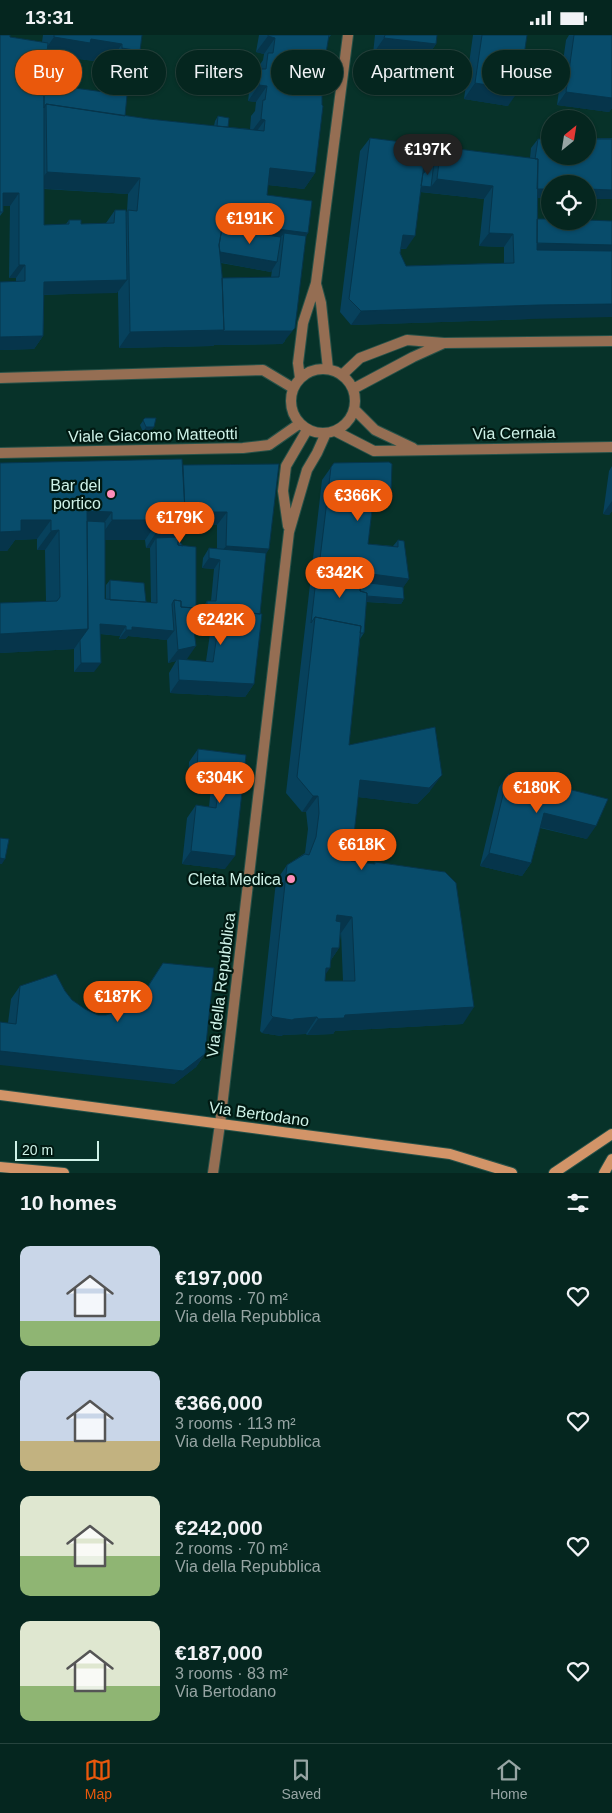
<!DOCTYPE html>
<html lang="en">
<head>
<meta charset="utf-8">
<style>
  :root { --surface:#05261f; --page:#0e2e28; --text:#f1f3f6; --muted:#97a5a4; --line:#26433d; --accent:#ea580c }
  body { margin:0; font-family:Helvetica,sans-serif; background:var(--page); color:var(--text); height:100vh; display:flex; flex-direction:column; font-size:19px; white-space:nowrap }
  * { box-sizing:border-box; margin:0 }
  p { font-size:16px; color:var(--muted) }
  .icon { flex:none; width:28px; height:28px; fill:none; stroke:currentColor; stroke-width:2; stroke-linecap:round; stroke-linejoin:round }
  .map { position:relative; height:1138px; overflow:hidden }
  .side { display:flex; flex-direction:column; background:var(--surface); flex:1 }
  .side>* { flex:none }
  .banner { position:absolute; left:15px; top:15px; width:582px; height:45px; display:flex; gap:10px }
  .needle { width:32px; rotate:30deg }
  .tools { position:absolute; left:541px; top:75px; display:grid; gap:10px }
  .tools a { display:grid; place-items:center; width:55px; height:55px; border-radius:50%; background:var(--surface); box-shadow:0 1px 4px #0004,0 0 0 1px var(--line); font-size:25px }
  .scale { position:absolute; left:15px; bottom:12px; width:84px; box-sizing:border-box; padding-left:5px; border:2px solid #cef2e8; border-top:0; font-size:14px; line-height:18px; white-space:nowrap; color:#cef2e8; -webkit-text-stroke:4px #001912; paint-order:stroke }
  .price { position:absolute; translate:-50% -42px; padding:0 11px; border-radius:18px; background:var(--accent); color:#fff; font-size:16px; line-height:32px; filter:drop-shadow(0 1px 2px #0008) }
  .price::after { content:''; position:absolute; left:50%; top:30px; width:15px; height:11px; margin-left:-8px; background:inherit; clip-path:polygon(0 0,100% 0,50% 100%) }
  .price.selected { background:#222; color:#fff }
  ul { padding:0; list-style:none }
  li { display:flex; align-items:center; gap:15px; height:125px; padding:0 20px }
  li span { display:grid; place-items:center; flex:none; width:140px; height:100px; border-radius:10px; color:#555 }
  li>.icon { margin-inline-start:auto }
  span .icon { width:60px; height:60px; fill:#fffc; stroke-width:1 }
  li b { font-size:21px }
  h2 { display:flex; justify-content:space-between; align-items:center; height:60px; padding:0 20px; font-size:21px }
  .chip { padding:0 18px; border-radius:22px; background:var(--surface); box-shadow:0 1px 4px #0004,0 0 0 1px var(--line); font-size:18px; line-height:45px }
  .chip.selected { background:var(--accent); color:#fff }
  .status { display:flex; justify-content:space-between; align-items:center; height:35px; padding:0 25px; background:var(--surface); direction:ltr }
  .status svg { height:14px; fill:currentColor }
  .dock { display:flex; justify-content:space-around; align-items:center; height:70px; border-top:1px solid var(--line); background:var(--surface); font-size:14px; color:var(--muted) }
  .dock a { display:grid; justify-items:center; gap:2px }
  .dock .selected { color:var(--accent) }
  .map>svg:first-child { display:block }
</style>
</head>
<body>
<div class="status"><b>13:31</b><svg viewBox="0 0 49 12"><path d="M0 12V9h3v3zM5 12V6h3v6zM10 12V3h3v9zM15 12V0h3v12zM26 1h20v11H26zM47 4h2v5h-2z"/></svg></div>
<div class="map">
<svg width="612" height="1138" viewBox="0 0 612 1138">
  <rect width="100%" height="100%" fill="#073229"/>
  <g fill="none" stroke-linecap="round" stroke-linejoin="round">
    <defs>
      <path id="minor" d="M0,343l263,-8 30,18
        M0,418l243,-5 26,-3 30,-21"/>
      <path id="tertiary" d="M316,249l5,19 7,66
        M291 366a32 32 0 1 1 64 0a32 32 0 1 1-64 0Z
        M342,340l18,-17 47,-18 37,3 168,-2
        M300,343l-2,-15 5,-40 13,-40 32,-248
        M353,354l60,-32 31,-14
        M354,374l21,21 38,18
        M335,396l39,20 238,-4
        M288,491l-5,-35 3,-25 21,-36
        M213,1138l7,-49 69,-592 18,-62 10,-17 9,-20"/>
      <path id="secondary" d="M0,1060l450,59 62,19
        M0,1132l64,6
        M554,1138l58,-39
        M604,1138l8,-14"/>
    </defs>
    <use href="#minor" stroke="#275148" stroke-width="12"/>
    <use href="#tertiary" stroke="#275148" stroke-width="12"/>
    <use href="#secondary" stroke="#275148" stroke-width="12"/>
    <use href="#minor" stroke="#956e53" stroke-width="10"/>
    <use href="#tertiary" stroke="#956e53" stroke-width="10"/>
    <use href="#secondary" stroke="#d29468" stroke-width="10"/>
  </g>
  <path fill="#07415c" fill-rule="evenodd" d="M0,0l10,2 32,5 1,-7h99l-16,36 -18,-4 1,-4 -30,-4 -2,4 -31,-5 -2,26 81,32 24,3 65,7 1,-5 3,-5 10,11 22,2 1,-13 4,-5 1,-9 -8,-1 2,-16 6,-9 1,-7 6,-9 1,-6 -8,-2 3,-17h72l-3,4 -6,38 -7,96 -11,16 -36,-4 -1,10 41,38 -2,3 -21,105 -3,3 -68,1 -1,1 -94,2 -1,-56 -74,3 -1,41 -9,13 -34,1v-68h16v-4h-7l1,-72h-7v6l-3,4zM44,154l84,5 -1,17 -1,1 -11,-2 -9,13 -25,1 -12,-4 -3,4 -22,1zM221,228l50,9 1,-2 -1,7 -49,1z
    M375,0h62l-1,9 -11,16 -52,-6z
    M473,0h54l-19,71 -44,-7z
    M569,0h43v73l-3,4 -52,-7 9,-65z
    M370,103l160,20 1,-10 7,-9 74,-1v61h-24v-15h-38v14h-13l-7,121 -179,6 -11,-13 20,-161zM420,157l64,7 -5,47 25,1v16l-98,3 -6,-13 1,-4h5z
    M145,383l5,14h-7l-3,-7z
    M0,428l183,2 86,84 -3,4 -6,61 -6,70 -9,13 -75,-4 -1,-20 7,-12 -8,2 -1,-23 -39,-4 -3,3h-6l1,-3 -20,-2 -6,38h-20v-23l-74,4v-50l46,-1 -1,-52h-8v-11l-22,1 -8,11zM185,490h32v24l-8,-1 -6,10 -1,10 12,1 -3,32h-4l-5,8 -6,-1 -18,-66v-5l8,-10zM105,505h40l1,8h4l1,55 -5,-1 -36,-22 -4,5v15l-1,-1zM207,591l4,1 -5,34 -22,-1 3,-1 7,-30h11z
    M334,428l57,30 -9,13h-10l-4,38 25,2 5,-6 11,39 -6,8 1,12 -3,5 -35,-2 -2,31 -4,6 -11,106 81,46 -13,13 -59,-7 -7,64 23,3 1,-2 88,162 -128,7 -2,3 -26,1 -1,-1 -23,1 -2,1 -19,-3 -2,-2 16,-150 11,-16 18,-12 3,-24 -2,-17h-4l-16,-19 36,-313zM341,898l2,48h-18v-7l6,-14 8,-12z
    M612,431v45l-3,4 -6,-1 6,-43z
    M198,714l48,6 -21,114 -43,-5 5,-46 9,-13 13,2 2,-20 -23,-2 1,-23z
    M508,739l79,65 -47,-11 -9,35 -9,13 -42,-10 19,-79z
    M163,928l42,91 -9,13 -22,17 -166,-61 3,-24 9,-13 45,5 7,9 13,9 13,6h8l18,-6 21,-19z"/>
  <path fill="#06354b" d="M268,1l7,2 -11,16 -8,-2z
    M54,2l37,2 31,5 -13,19 -30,-4 -2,4 -37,-6z
    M384,3l52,6 -11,16 -52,-6z
    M122,13l18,3 -14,20 -18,-4z
    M475,48l44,7 -11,16 -44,-7z
    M259,50l8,1 -11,16 -8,-1z
    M566,57l46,6v10l-3,4 -52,-7z
    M261,84l4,1 -12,16 -4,-1z
    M432,117l8,2 -9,13 -10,11 -3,-6z
    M270,133l45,5 -11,16 -45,-5z
    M47,137l93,6 -12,16 -93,-6z
    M437,144l56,7 -9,13 -71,-8 3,-5 15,1z
    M535,154h15v9h-22z
    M588,154l24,1v9h-24z
    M3,158h16l-9,13h-10z
    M223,187l85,11 -11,16 -13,-16 -10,13 -57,-7z
    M489,198l24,1 -9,13 -25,-1z
    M403,200l12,1 -9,13 -12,-1z
    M534,208l78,2v8h-84z
    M215,216l62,11 -6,10 -63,-12z
    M19,230h6l-9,13h-7z
    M127,245l-10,13 -82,2 9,-13z
    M612,269v13l-82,2 -179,6 10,-14 178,-6z
    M295,293l-13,16 -68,1 -1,1 -94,2 11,-16 94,-2z
    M43,301l-9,13 -34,1v-13z
    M146,392h8l-4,5h-7z
    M374,458h17l-9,13h-18z
    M612,466v10l-3,4 -6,-1z
    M87,476l25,1 -14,19h-18z
    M180,477h47l-10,13h-46z
    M21,485h30l-14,19 -22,1 -8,11h-7v-19z
    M112,485h47l-14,20h-47z
    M186,492l-14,20 -16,-9 -6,10h-4l13,-20z
    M59,495l-14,20h-8l14,-19z
    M226,511l43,3 -9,14 -44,-4z
    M209,523l11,2 -6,9 -12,-1z
    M319,532l90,12 -9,13 -83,-21z
    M357,561l47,3 -3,5 -47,-3z
    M215,578l5,1 -9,13 -4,-1 -2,3 -22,-1 -8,-13z
    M100,589l26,2 -6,10 -27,-3z
    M132,592l42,4 -7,9 -39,-4 -3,3h-6l7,-9z
    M88,594l-14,20 -74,4v-19z
    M196,611l-9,13 -9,2v-2l-2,2 -8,2 10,-13z
    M81,628h20l-7,9h-20z
    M179,645l75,4 -9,13 -75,-4z
    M197,737l23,2 -9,13 -23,-2z
    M442,740l-12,16 -13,13 -68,-8 11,-16z
    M313,761h5l-12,16h-4z
    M544,778l52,13 -9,13 -52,-13z
    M191,816l44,5 -10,13 -43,-5z
    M489,818l42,10 -9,13 -42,-10z
    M0,823l5,1 -3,5h-2z
    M337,880l15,2 -11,16 -15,-1z
    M332,913h7l-11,16z
    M326,933h4l-11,16z
    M474,972l-11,17 -128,7 -2,3 -26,1 11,-16 27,-4z
    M273,982l21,2 23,-2 -11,17 -23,1 -2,1 -19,-3z
    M0,1016l205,3 -9,13 -22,17 -174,-19z"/>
  <path fill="#084c6b" stroke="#06354b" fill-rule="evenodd" d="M0,0h10v2l38,6 -4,38v144l25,-1v-4h12v4l33,-1 1,-13h11l1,70 -83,2 -1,54 -43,1v-55l25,-1v-16h-6v-72h-16v19h-3z
    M54,0h88l-2,16 -18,-3v-4l-31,-5 -1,4 -36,-6z
    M268,0h61l-7,42v28l1,1 -8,67 -45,-5 -3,27 45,6 -4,32 -85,-11 -4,23 3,30 2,55 -94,2 -2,-122 9,1 3,-33 -93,-6 -1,-68 103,15 115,12 1,-11 -4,-1 2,-19h2l2,-14 -8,-1 2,-16h5l2,-16h5l2,-15 -7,-2z
    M385,0h52l-1,9 -52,-6z
    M482,0h45l-8,55 -44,-7z
    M574,0h38v63l-46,-6z
    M44,49l83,11 -2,21 -79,-12 -2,4z
    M218,81l11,2 -1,9 -11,-1z
    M370,103l168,21 -1,91 75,1v53l-73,1 -178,6 -12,-12zM432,117l8,2 -3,25 56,7 -4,47 24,1 1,29 -108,3 -6,-13 3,-18 12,1 9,-72 6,1z
    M538,104h12v17h38v-17h24v51l-24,-1v-5h-38v5h-13l1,-30h-3z
    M430,126l4,1 -3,25 -10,-1 2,-13h1l6,-8z
    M537,184h13v2h38v-1l24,1v24l-75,-2z
    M222,194l59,8 -4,25 -57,-10 -1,-7z
    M284,198l22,3 -11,92 -3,3h-69l1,-1 -2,-52 57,-1z
    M145,383h11l-2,9h-8l-3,-7z
    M182,424l4,68 -27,1v-8h-47v-8l-25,-1 1,118 -88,5v-31l57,-2 3,-4 -1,-67 -8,1v-11h-30v11l-21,1v-69z
    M389,427l3,2 -1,29h-17l-6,51 30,3v-7l6,1 5,38 -90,-12 12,-100 3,-4z
    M279,429l-10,85 -43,-3 1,-34h-42l-2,-47z
    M87,486l18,1v77l52,4 -1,-65 22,-1v8l18,2v61l-15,-1v-6l-7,-1 -2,4 2,27 -42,-4v3h-6v-4l-26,-2 1,39h-20l-1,-23 8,-11z
    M178,507h2l3,4 -5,-1z
    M209,513l57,5 -6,61 -53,-5v-8h9l4,-41 -11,-2z
    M317,536l45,6 -2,14 7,2 -3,40h-4l1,-7 -46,-9 -4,6z
    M110,545l34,3 2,19 -36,-2z
    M361,547l42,5 1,12 -37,-3v-3l-7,-2z
    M174,565l7,1v6l81,7 -8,70 -75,-4 -1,-21 35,3 7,-48 -5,-1 -1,3 -22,-1 4,31 -18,4z
    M315,582l46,9 -12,119 86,-18 7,48 -13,13 -69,-8 -9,81 24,3v-2l70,10 11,11 18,124 -129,8 -1,3 -26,1 -1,-2 -23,2 -2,1 -19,-3 -2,-2 16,-150 18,-11 4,1 7,-18 3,-24 -1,-17h-5l-16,-19zM337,880l15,2 3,64h-30l1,-13h4l2,-20h7l2,-26 -5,-1z
    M198,714l48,6 -11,101 -44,-5 5,-46 20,3 4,-34 -23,-2z
    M508,739l100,25 -12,27 -52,-13 -13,50 -42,-10z
    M0,803l9,1 -4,20 -5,-1z
    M163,928l51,5 -9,86 -22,17 -183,-20v-29l16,2 4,-38 36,-12 9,17 7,9 13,9 13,6h8l18,-6 23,-21z"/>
  <g fill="#ff8eba" stroke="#001912" stroke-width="2">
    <circle cx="111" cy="459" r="5"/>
    <circle cx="291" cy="844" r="5"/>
  </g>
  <g text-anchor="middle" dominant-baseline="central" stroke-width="4.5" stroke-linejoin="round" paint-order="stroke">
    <g font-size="16" fill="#cef2e8" stroke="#001912">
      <text transform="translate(514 398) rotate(-1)">Via Cernaia</text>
      <text transform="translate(153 400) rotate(-1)">Viale Giacomo Matteotti</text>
      <text transform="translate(221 950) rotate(-83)">Via della Repubblica</text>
      <text transform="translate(259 1079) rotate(8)">Via Bertodano</text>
    </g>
    <g font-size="16" fill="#cef2e8" stroke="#001912" text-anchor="end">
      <text x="101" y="450">Bar del<tspan x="101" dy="18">portico</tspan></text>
      <text x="281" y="844">Cleta Medica</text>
    </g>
  </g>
</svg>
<div class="tools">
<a><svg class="needle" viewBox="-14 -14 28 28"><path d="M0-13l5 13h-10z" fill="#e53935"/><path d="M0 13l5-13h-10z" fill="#97a5a4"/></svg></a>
<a><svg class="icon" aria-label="locate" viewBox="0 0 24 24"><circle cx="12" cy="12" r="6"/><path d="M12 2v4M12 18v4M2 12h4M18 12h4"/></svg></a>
</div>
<div class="scale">20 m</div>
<b class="price selected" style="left:428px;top:141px">€197K</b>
<b class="price" style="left:250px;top:210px">€191K</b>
<b class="price" style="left:358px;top:487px">€366K</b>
<b class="price" style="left:180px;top:509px">€179K</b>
<b class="price" style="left:340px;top:564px">€342K</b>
<b class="price" style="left:221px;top:611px">€242K</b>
<b class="price" style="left:220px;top:769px">€304K</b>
<b class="price" style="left:537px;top:779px">€180K</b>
<b class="price" style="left:362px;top:836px">€618K</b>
<b class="price" style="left:118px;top:988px">€187K</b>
<div class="banner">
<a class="chip selected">Buy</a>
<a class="chip">Rent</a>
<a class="chip">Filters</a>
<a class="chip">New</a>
<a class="chip">Apartment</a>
<a class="chip">House</a>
</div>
</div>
<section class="side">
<h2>10 homes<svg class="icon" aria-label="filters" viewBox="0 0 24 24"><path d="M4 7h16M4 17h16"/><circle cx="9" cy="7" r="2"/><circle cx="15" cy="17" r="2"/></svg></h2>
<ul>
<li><span style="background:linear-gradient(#c9d6e8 75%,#8fb573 0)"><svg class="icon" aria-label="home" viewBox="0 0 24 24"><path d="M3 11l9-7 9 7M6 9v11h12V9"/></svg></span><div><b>€197,000</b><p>2 rooms · 70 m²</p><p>Via della Repubblica</p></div><svg class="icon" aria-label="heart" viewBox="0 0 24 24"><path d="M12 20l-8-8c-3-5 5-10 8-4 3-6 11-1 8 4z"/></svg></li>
<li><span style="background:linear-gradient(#c9d6e8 70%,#c2b280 0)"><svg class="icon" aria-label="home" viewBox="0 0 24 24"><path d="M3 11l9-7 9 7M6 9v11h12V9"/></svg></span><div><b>€366,000</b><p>3 rooms · 113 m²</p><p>Via della Repubblica</p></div><svg class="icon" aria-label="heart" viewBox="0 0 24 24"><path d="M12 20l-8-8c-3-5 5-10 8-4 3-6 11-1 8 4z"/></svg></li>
<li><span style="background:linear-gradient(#dfe7d0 60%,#8fb573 0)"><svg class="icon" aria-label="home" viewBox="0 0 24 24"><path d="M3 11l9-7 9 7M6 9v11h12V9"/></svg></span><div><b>€242,000</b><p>2 rooms · 70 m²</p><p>Via della Repubblica</p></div><svg class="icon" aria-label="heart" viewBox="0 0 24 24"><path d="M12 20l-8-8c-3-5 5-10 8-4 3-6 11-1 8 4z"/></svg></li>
<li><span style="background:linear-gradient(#dfe7d0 65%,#8fb573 0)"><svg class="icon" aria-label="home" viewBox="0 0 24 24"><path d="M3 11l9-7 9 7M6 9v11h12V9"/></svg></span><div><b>€187,000</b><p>3 rooms · 83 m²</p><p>Via Bertodano</p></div><svg class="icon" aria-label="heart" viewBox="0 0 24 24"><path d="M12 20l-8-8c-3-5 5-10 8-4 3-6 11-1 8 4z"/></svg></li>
</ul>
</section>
<nav class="dock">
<a class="selected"><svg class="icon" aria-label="map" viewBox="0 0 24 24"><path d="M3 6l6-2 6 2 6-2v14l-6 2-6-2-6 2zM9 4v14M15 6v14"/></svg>Map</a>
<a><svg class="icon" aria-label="saved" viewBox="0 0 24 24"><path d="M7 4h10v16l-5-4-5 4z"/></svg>Saved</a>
<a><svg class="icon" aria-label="home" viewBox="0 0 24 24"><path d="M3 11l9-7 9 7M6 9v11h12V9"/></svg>Home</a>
</nav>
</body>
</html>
